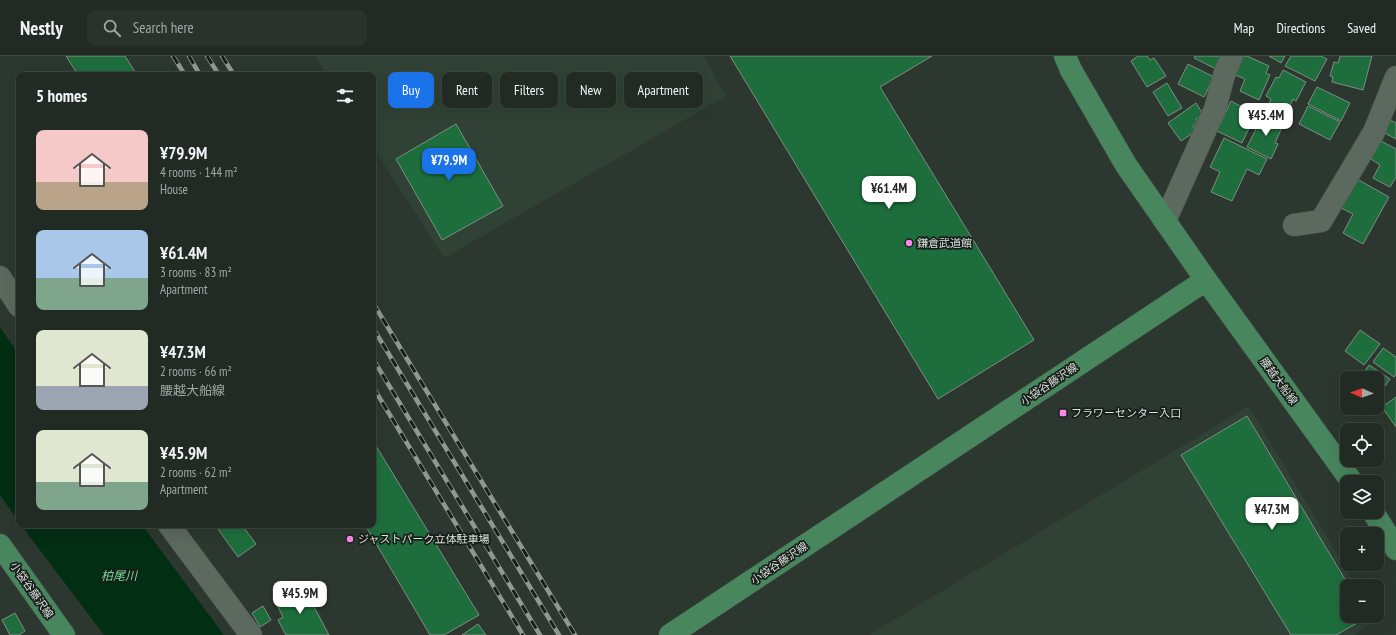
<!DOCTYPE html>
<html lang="en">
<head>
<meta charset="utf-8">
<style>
  :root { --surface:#212a23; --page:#29322b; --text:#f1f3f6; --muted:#a2a7a6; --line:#3e4641; --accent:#1a73e8 }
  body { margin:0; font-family:"PT Sans Narrow","Noto Sans JP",sans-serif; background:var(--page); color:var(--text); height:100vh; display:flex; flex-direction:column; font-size:15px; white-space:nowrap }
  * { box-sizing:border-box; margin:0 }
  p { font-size:13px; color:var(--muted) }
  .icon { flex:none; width:22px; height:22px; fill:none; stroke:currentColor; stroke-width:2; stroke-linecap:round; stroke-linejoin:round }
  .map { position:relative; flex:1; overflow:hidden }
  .details { position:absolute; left:16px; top:16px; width:360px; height:456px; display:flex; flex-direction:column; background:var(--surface); border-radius:8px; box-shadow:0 4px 16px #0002,0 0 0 1px var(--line) }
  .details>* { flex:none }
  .hud { position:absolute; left:388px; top:16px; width:380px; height:36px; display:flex; gap:8px }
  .needle { width:26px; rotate:272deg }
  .controls { position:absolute; left:1340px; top:315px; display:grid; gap:8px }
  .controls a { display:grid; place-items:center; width:44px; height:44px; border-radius:8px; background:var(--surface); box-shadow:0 4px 16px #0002,0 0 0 1px var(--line); font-size:20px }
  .price { position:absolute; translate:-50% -34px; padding:0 9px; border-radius:8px; background:#fff; color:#222; font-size:13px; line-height:26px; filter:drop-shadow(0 1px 2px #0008) }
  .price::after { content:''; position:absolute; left:50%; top:24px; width:12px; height:9px; margin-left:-6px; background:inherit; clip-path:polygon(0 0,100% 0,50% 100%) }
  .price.selected { background:var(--accent); color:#fff }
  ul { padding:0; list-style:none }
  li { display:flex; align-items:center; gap:12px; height:100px; padding:0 20px }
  li span { display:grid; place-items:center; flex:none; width:112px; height:80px; border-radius:8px; color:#555 }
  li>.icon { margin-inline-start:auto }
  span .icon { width:48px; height:48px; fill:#fffc; stroke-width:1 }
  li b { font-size:17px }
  h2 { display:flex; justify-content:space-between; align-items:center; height:48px; padding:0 20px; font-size:17px }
  .tag { padding:0 14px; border-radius:8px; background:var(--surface); box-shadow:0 4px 16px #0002,0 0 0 1px var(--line); font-size:14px; line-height:36px }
  .tag.selected { background:var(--accent); color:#fff }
  header { display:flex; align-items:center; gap:24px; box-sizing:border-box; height:56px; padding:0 20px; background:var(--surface); border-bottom:1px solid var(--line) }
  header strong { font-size:19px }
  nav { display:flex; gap:22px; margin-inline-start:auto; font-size:14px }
  .search { width:280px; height:36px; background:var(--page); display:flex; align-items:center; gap:10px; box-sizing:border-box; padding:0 14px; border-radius:8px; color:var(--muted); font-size:15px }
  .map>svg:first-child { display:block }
</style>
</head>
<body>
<header>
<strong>Nestly</strong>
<div class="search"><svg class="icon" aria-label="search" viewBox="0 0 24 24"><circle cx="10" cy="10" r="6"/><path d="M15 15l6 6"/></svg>Search here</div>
<nav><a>Map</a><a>Directions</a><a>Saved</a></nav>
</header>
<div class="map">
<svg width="1396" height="579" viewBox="0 0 1396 579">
  <rect width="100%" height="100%" fill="#2c382f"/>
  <path fill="#304235" d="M315,0h389l22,40 -282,162 -71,-111v-72h-46z
    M1249,350l107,180h-9v30h27l3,4 -23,15h-485z"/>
  <path fill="#022e14" d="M0,271l19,28v167l-19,-27z
    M21,469h121l82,110h-120z"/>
  <path fill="#1e6e3d" stroke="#7f8d82" d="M66,0h59l12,19h-59z
    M730,0h202l-52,31 154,253 -96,59z
    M1138,0h9l3,4 4,-2 12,18 -19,11 -16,-26z
    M1195,0h28l-7,13 -22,-11z
    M1242,0h5l22,10 -3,7 4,2 -11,25 -19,-9 5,-12 -12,-5z
    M1269,0h16l-4,7z
    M1291,0h30l6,3 -12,22 -30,-15z
    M1340,0h32l-9,34 -31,-8 1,-5 -3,-1 4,-14 4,1z
    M1188,8l26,13 -10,20 -26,-13z
    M1283,14l23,12 -10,19 -3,-2 -5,11 -6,-3 -1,4 -12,-7 2,-5 -5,-3 10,-19 3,1z
    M1167,27l15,25 -14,8 -15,-24z
    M1317,31l33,16 -9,18 -33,-17z
    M1231,45l13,7 -2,4 12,6 -12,25 -25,-12z
    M1196,47l7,11 -7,5 2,3 -5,4 3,5 -15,10 -13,-18z
    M1308,50l32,16 -10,18 -31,-16z
    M1263,59l20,10 -8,18 3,1 -7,15 -24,-12z
    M1390,64l6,3v16l-13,-7z
    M456,68l47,82 -61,34 -46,-81z
    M1224,82l43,21 -8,16 -12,-6 -15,32 -21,-9 9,-20 -10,-5z
    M1381,85l15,8v28l-6,10 -17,-9 7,-13 -9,-6z
    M1357,123l32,18 -26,47 -20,-11 10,-19 -12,-6z
    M1360,274l20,14 -16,21 -19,-14z
    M1383,292l13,9v17l-2,3 -21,-15z
    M1369,309l21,14 -13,18v-19h-17z
    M1396,341v30l-14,-20z
    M1247,360l102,170h-2v30l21,1 -32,18h-45l-110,-180z
    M373,385l106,174 -35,20h-14l-65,-110h8z
    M215,469h27l14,19 -18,13z
    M303,530l26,49h-43l-8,-15 5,-3 -8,-16z
    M263,550l8,14 -11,7 -8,-14z
    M15,557l10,18 -6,4h-9l-8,-15z
    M478,568l8,11h-24z"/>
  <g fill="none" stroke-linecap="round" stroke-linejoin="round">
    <defs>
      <path id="minor" d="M1165,165l50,-112 9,-34 8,-19
        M1294,169l27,-4 53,-89 22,-55
        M0,221l19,29
        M169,469l82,110"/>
      <path id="major" d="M1065,0l6,14 55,95 80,115 146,202
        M1373,456l23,37
        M0,489l64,90
        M670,579l536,-355"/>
    </defs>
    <use href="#minor" stroke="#4b554e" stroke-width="23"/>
    <use href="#major" stroke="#4b554e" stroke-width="23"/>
    <use href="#minor" stroke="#5c695f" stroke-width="22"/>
    <use href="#major" stroke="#48865d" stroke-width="22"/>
    <defs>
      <path id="rail" d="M173,0l12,19
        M189,0l11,19
        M207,0l12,19
        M222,0l12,19
        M373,247l202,332
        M373,272l186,307
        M373,303l167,276
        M373,331l150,248"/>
    </defs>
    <use href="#rail" stroke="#8f9891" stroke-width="4.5"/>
    <use href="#rail" stroke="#181e1a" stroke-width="3" stroke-dasharray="9" stroke-linecap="butt"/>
  </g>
  <g fill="#f888ea" stroke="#181e1a" stroke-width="1.5">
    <circle cx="909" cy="187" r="4"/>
    <rect x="1059" y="353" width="8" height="8" rx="2"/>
    <circle cx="350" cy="483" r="4"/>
  </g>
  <g text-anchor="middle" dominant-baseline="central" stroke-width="3.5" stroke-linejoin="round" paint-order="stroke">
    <g font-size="11" fill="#d9e1db" stroke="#181e1a" text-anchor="start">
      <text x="917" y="187">鎌倉武道館</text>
      <text x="1071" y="357">フラワーセンター入口</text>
      <text x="358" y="483">ジャストパーク立体駐車場</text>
    </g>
    <g font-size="11" fill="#d9e1db" stroke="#181e1a">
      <text transform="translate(1279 325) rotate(54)">腰越大船線</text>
      <text transform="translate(1049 328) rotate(-34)">小袋谷藤沢線</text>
      <text transform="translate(779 507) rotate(-34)">小袋谷藤沢線</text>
      <text transform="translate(32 534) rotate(55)">小袋谷藤沢線</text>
    </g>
    <g font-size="12" font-style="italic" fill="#77de96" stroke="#181e1a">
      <text x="119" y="519">柏尾川</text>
    </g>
  </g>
</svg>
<div class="controls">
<a><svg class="needle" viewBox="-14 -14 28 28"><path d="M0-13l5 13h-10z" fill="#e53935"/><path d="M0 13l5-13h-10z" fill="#a2a7a6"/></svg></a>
<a><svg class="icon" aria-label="locate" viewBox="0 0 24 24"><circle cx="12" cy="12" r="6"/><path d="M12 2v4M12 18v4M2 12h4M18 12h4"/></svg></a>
<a><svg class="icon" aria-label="layers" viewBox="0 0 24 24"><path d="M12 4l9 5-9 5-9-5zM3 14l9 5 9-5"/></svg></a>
<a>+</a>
<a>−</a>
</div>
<b class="price" style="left:1266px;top:81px">¥45.4M</b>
<b class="price selected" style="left:449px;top:126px">¥79.9M</b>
<b class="price" style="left:889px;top:154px">¥61.4M</b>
<b class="price" style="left:1272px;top:475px">¥47.3M</b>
<b class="price" style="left:300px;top:559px">¥45.9M</b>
<div class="hud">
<a class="tag selected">Buy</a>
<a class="tag">Rent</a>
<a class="tag">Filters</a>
<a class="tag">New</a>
<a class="tag">Apartment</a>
</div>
<section class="details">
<h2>5 homes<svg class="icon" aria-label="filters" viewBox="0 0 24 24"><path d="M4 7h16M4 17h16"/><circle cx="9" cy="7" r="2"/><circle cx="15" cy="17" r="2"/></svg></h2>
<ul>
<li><span style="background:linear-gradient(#f6c9c9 65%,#b9a48a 0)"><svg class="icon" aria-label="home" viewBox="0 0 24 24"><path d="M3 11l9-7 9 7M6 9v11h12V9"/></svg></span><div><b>¥79.9M</b><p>4 rooms · 144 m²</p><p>House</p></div></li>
<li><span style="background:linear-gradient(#a9c7e8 60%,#7fa58c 0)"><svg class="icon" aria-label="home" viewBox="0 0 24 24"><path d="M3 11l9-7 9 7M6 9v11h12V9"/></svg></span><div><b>¥61.4M</b><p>3 rooms · 83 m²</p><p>Apartment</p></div></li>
<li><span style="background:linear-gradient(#dfe7d0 70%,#9aa5b1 0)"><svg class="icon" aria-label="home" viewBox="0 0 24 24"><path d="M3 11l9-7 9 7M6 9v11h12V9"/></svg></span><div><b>¥47.3M</b><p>2 rooms · 66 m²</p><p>腰越大船線</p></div></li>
<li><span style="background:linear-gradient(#dfe7d0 65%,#7fa58c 0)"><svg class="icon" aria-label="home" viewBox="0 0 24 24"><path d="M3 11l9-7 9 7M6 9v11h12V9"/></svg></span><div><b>¥45.9M</b><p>2 rooms · 62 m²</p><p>Apartment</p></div></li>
</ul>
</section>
</div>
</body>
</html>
